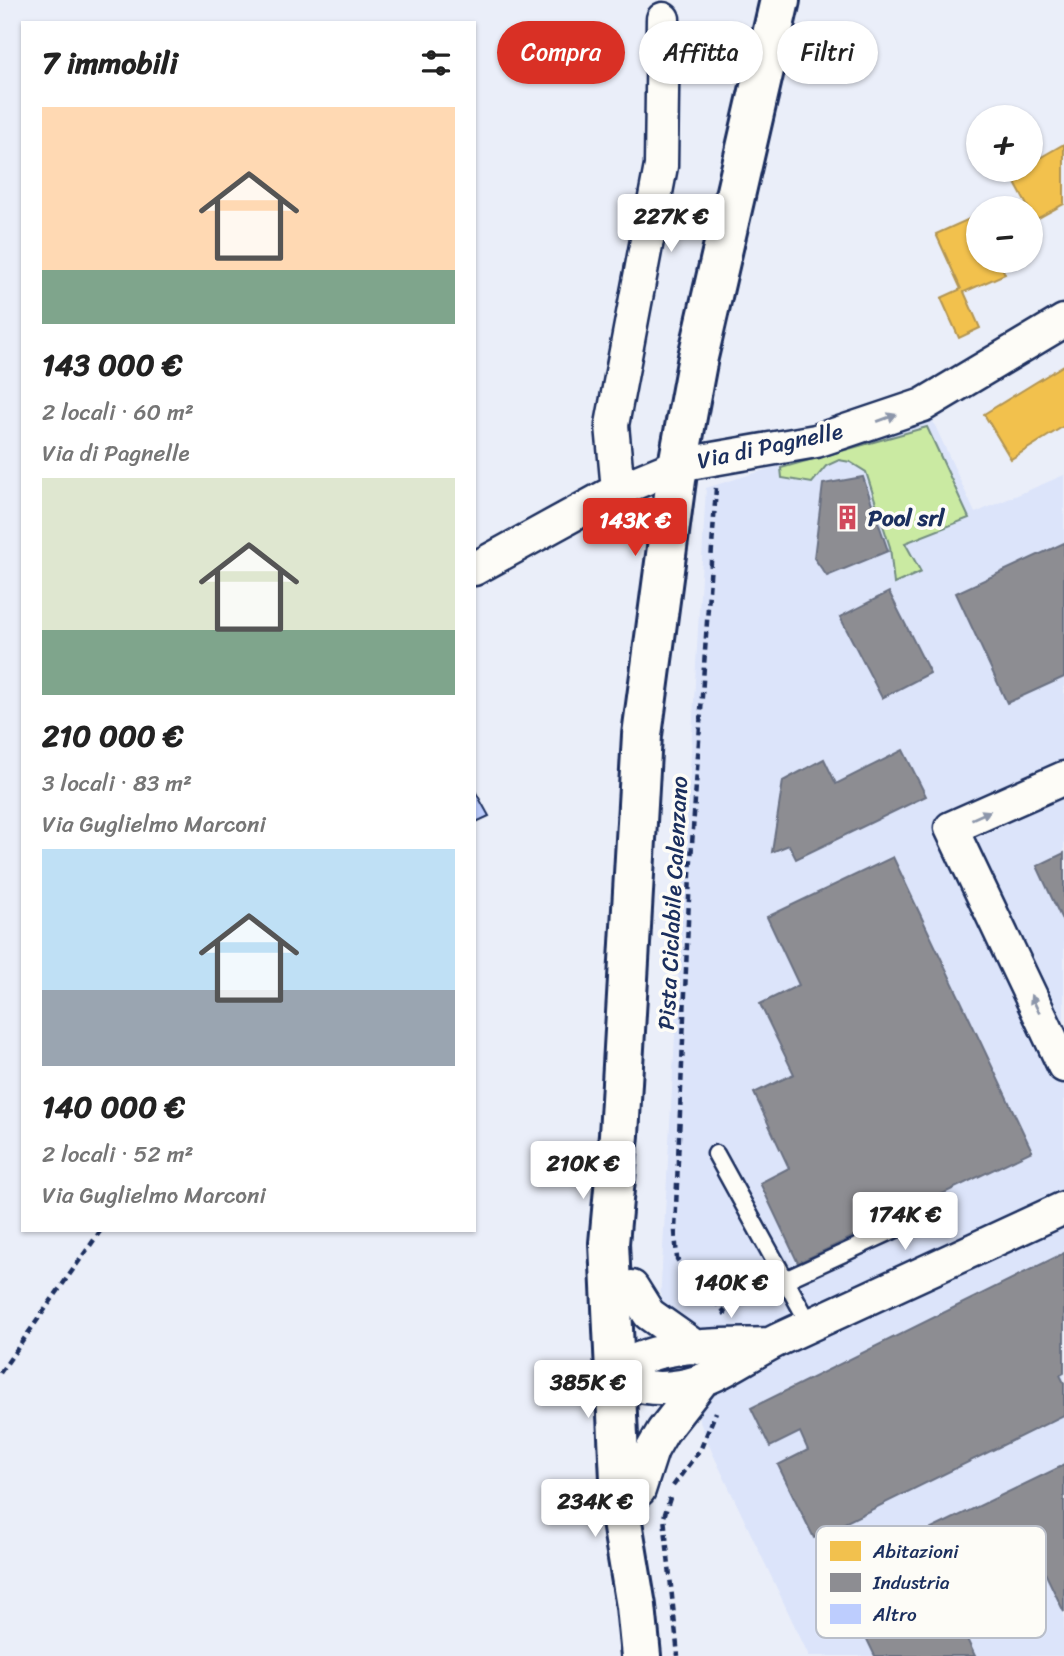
<!DOCTYPE html>
<html lang="it">
<head>
<meta charset="utf-8">
<style>
  :root { --surface:#fff; --page:#f2f2f2; --text:#222; --muted:#767676; --accent:#d93025 }
  body { margin:0; font-family:Sriracha,sans-serif; background:var(--page); color:var(--text); height:100vh; display:flex; flex-direction:column; font-size:26px; white-space:nowrap }
  * { box-sizing:border-box; margin:0 }
  p { font-size:23px; color:var(--muted) }
  .icon { flex:none; width:38px; height:38px; fill:none; stroke:currentColor; stroke-width:2; stroke-linecap:round; stroke-linejoin:round }
  .map { position:relative; flex:1; overflow:hidden }
  .details { position:absolute; left:21px; top:21px; width:455px; height:1211px; display:flex; flex-direction:column; background:var(--surface); border-radius:0px; box-shadow:0 2px 5px #0004 }
  .details>* { flex:none }
  .hud { position:absolute; left:497px; top:21px; width:462px; height:63px; display:flex; gap:14px }
  .fabs { position:absolute; left:966px; top:105px; display:grid; gap:14px }
  .fabs a { display:grid; place-items:center; width:77px; height:77px; border-radius:50%; background:var(--surface); box-shadow:0 2px 5px #0004; font-size:35px }
  .price { position:absolute; translate:-50% -60px; padding:0 16px; border-radius:7px; background:#fff; color:#222; font-size:23px; line-height:46px; filter:drop-shadow(0 2px 4px #0008) }
  .price::after { content:''; position:absolute; left:50%; top:42px; width:21px; height:16px; margin-left:-10px; background:inherit; clip-path:polygon(0 0,100% 0,50% 100%) }
  .price.current { background:var(--accent); color:#fff }
  ul { padding:0; list-style:none }
  li { display:grid; align-content:center; gap:14px; height:371px; padding:0 21px }
  li span { display:grid; place-items:center; height:217px; border-radius:0px; color:#555 }
  li>.icon { margin-inline-start:auto }
  span .icon { width:126px; height:126px; fill:#fffc; stroke-width:1 }
  li b { font-size:30px }
  h2 { display:flex; justify-content:space-between; align-items:center; height:84px; padding:0 21px; font-size:30px }
  .tag { padding:0 24px; border-radius:32px; background:var(--surface); box-shadow:0 2px 5px #0004; font-size:24px; line-height:63px }
  .tag.current { background:var(--accent); color:#fff }
  .map>svg:first-child { display:block }
</style>
</head>
<body>
<div class="map">
<svg width="1064" height="1656" viewBox="0 0 1064 1656">
  <rect width="100%" height="100%" fill="#eaeef9"/>
  <filter id="ink" filterUnits="userSpaceOnUse"><feTurbulence type="fractalNoise" baseFrequency=".0143" numOctaves="2"/><feDisplacementMap in="SourceGraphic" scale="14" xChannelSelector="R" yChannelSelector="G"/><feConvolveMatrix kernelMatrix="1 2 1 2 8 2 1 2 1" color-interpolation-filters="sRGB"/></filter>
  <g filter="url(#ink)">
    <path fill="#dce4fa" d="M932,419l43,94 89,-38v1181h-255l-97,-204 -53,-133 47,-831z"/>
    <path fill="#caeaa2" stroke="#728c80" stroke-width="2" d="M927,427l42,91 -64,25 16,29 -27,12 -4,-37 -24,-75 -16,-10 -11,-2 -13,6 -14,17 -30,-5 -1,-10z"/>
    <path fill="#f2c14e" stroke="#b29553" stroke-width="2" d="M1064,144v60l-29,16 -25,-46 8,-4h13v-7z
      M978,215v46h21l6,13 -41,18 16,36 -21,10 -18,-40 20,-9 -25,-55z
      M1064,365v61l-53,33 -27,-45z"/>
    <path fill="#8d8d92" stroke="#6b7182" stroke-width="2" d="M863,477l25,74 -61,25 -13,-18 9,-74z
      M1064,543v134l-57,26 -51,-110z
      M889,592l41,81 -48,25 -42,-81z
      M903,750l23,46 -130,63 -7,-14 -17,7 11,-71 41,-22 12,25z
      M1064,853v71l-27,-58z
      M893,857l139,294 -234,112 -38,-80 29,-15 -35,-75 40,-19 -34,-70 39,-19 -32,-68z
      M1064,1253v120l-4,2 4,8v32l-250,123 -36,-73 30,-15 -8,-18 -30,15 -19,-39z
      M1064,1465v147l-26,-54 -89,43 26,55h-100l-39,-81z"/>
    <path fill="#bdcdfe" stroke="#1b2f5e" stroke-width="2" d="M474,789l15,27 -15,7z"/>
    <g fill="none" stroke-linecap="round" stroke-linejoin="round">
      <defs>
        <path id="service" d="M716,1154l94,171
          M785,1280l159,-73"/>
        <path id="minor" d="M618,490l-6,-65 49,-259 2,-147
          M474,569l144,-79 60,-25 138,-24 107,-36 141,-84
          M1064,778l-113,50 113,238
          M632,1287l17,27 48,34
          M769,1344c-47,2 -116,-3 -154,29 18,16 43,17 66,13 36,-6 68,-33 101,-48 94,-44 188,-86 282,-130
          M639,1490l13,-40 11,-19 39,-50"/>
        <path id="secondary" d="M641,1656l-5,-50 -14,-84 -13,-279 10,-108 23,-400 36,-270 20,-108 82,-357"/>
      </defs>
      <use href="#service" stroke="#1b2f5e" stroke-width="21"/>
      <use href="#minor" stroke="#1b2f5e" stroke-width="37"/>
      <use href="#secondary" stroke="#1b2f5e" stroke-width="44"/>
      <path stroke="#1b2f5e" stroke-width="4.5" stroke-dasharray="7 5" stroke-linecap="butt" d="M716,488l-26,386 -15,357 2,28 12,19 35,33 2,6
        M0,1373l101,-143
        M673,1486l28,-38 15,-36
        M670,1498l-6,19 14,139"/>
      <use href="#service" stroke="#fdfcf7" stroke-width="16"/>
      <use href="#minor" stroke="#fdfcf7" stroke-width="32"/>
      <use href="#secondary" stroke="#fdfcf7" stroke-width="38"/>
    </g>
    <defs><path id="oneway-solid" d="M-6-.8H1V-3.2L6.5 0L1 3.2V.8H-6Z" transform="scale(1.75)"/></defs>
    <g fill="#8c96aa">
      <use href="#oneway-solid" transform="translate(887 418) rotate(-20)"/>
      <use href="#oneway-solid" transform="translate(981 815) rotate(-24)"/>
      <use href="#oneway-solid" transform="translate(1035 1004) rotate(-115)"/>
    </g>
  </g>
  <defs>
    <symbol id="building-bare" viewBox="-9 -9 18 18"><path d="M-4-6H4V6H1V3H-1V6H-4ZM-2.5-4.3h1.7v1.8h-1.7ZM.8-4.3h1.7v1.8H.8ZM-2.5-1h1.7V.8h-1.7ZM.8-1h1.7V.8H.8Z" fill="#d1495b" stroke="#fdfcf7" stroke-width="2.5" paint-order="stroke"/></symbol>
  </defs>
  <g fill-rule="evenodd">
    <use href="#building-bare" x="830" y="500" width="35" height="35"/>
  </g>
  <g text-anchor="middle" dominant-baseline="central" stroke-width="7" stroke-linejoin="round" paint-order="stroke">
    <g font-size="23" fill="#1b2f5e" stroke="#fdfcf7">
      <text transform="translate(770 446) rotate(-12)">Via di Pagnelle</text>
      <text transform="translate(673 903) rotate(-87)">Pista Ciclabile Calenzano</text>
    </g>
    <g font-size="23" font-weight="bold" fill="#1b2f5e" stroke="#fdfcf7" text-anchor="start">
      <text x="868" y="518">Pool srl</text>
    </g>
  </g>
  <rect x="816" y="1526" width="230" height="112" rx="10" fill="#fdfcf7" stroke="#b9bec9" stroke-width="2"/>
  <rect x="830" y="1541" width="31" height="20" fill="#f2c14e"/>
  <rect x="830" y="1573" width="31" height="19" fill="#8d8d92"/>
  <rect x="830" y="1604" width="31" height="20" fill="#bdcdfe"/>
  <g font-size="19" fill="#1b2f5e">
    <text x="873" y="1558">Abitazioni</text>
    <text x="873" y="1589">Industria</text>
    <text x="873" y="1621">Altro</text>
  </g>
</svg>
<div class="fabs">
<a>+</a>
<a>−</a>
</div>
<b class="price" style="left:671px;top:254px">227K €</b>
<b class="price current" style="left:635px;top:558px">143K €</b>
<b class="price" style="left:583px;top:1201px">210K €</b>
<b class="price" style="left:905px;top:1252px">174K €</b>
<b class="price" style="left:731px;top:1320px">140K €</b>
<b class="price" style="left:588px;top:1420px">385K €</b>
<b class="price" style="left:595px;top:1539px">234K €</b>
<div class="hud">
<a class="tag current">Compra</a>
<a class="tag">Affitta</a>
<a class="tag">Filtri</a>
</div>
<section class="details">
<h2>7 immobili<svg class="icon" aria-label="filters" viewBox="0 0 24 24"><path d="M4 7h16M4 17h16"/><circle cx="9" cy="7" r="2"/><circle cx="15" cy="17" r="2"/></svg></h2>
<ul>
<li><span style="background:linear-gradient(#ffd9b3 75%,#7fa58c 0)"><svg class="icon" aria-label="home" viewBox="0 0 24 24"><path d="M3 11l9-7 9 7M6 9v11h12V9"/></svg></span><div><b>143 000 €</b><p>2 locali · 60 m²</p><p>Via di Pagnelle</p></div></li>
<li><span style="background:linear-gradient(#dfe7d0 70%,#7fa58c 0)"><svg class="icon" aria-label="home" viewBox="0 0 24 24"><path d="M3 11l9-7 9 7M6 9v11h12V9"/></svg></span><div><b>210 000 €</b><p>3 locali · 83 m²</p><p>Via Guglielmo Marconi</p></div></li>
<li><span style="background:linear-gradient(#bfe0f5 65%,#9aa5b1 0)"><svg class="icon" aria-label="home" viewBox="0 0 24 24"><path d="M3 11l9-7 9 7M6 9v11h12V9"/></svg></span><div><b>140 000 €</b><p>2 locali · 52 m²</p><p>Via Guglielmo Marconi</p></div></li>
</ul>
</section>
</div>
</body>
</html>
